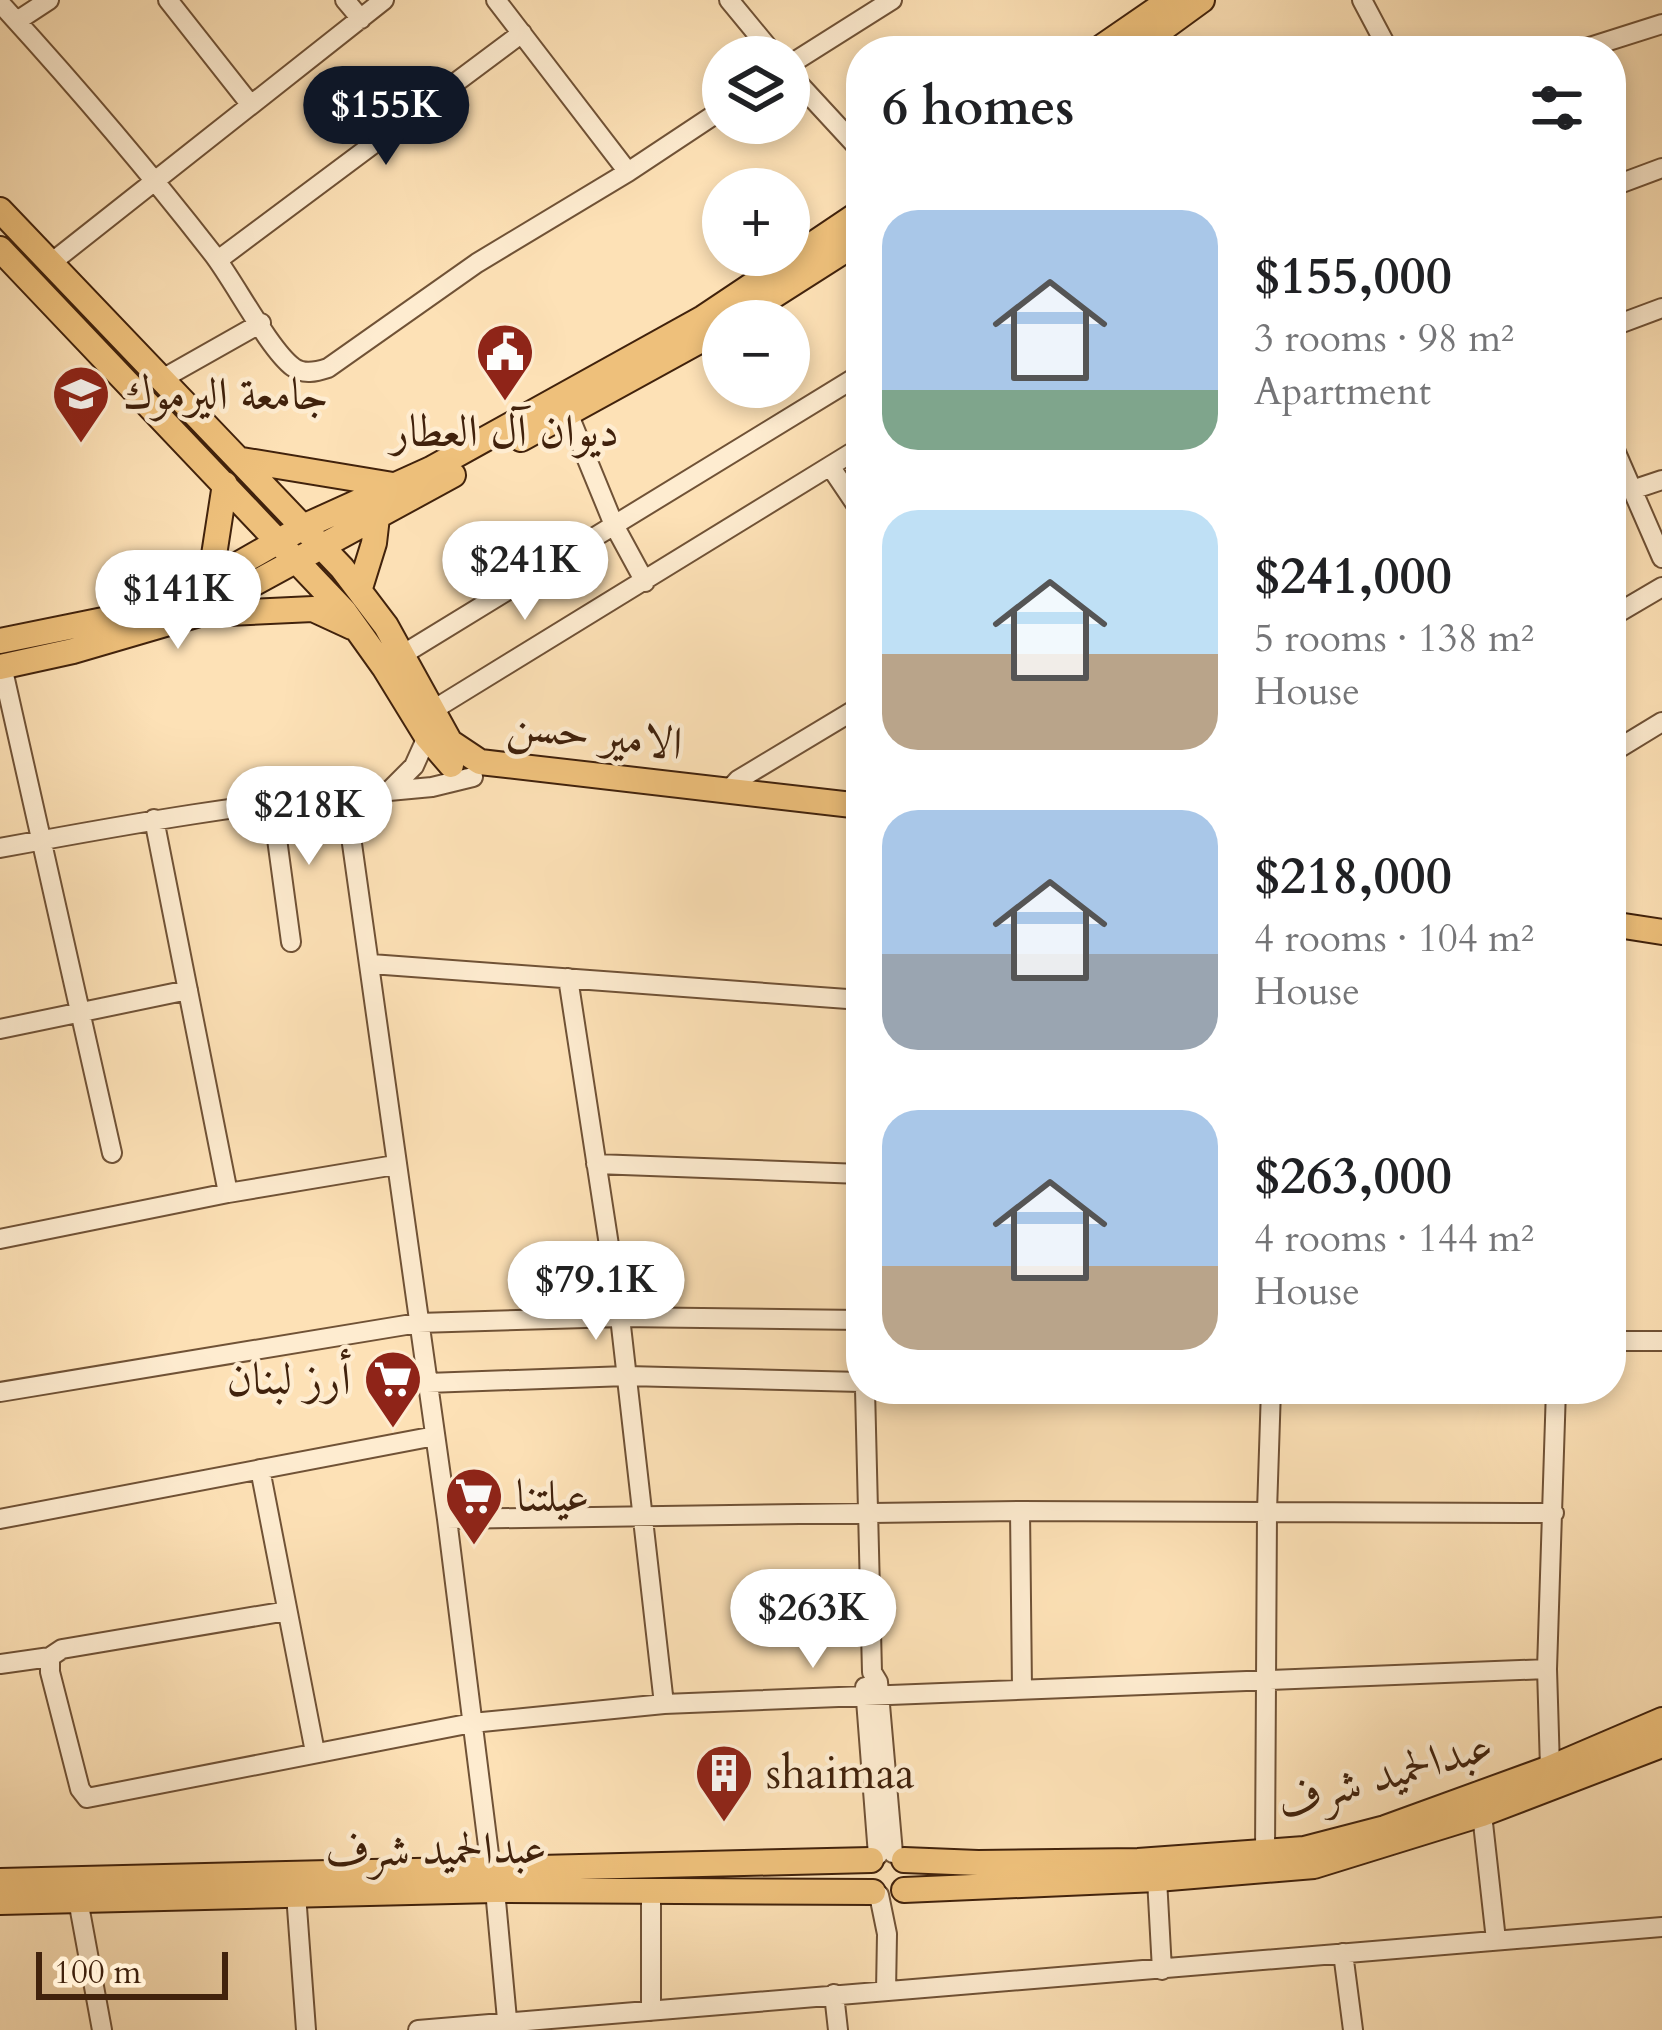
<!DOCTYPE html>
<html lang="en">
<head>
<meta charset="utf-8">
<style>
  :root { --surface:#fff; --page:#f2f2f2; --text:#202124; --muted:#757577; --accent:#111827 }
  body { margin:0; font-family:Cardo,Amiri,serif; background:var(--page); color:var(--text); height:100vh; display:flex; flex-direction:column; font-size:45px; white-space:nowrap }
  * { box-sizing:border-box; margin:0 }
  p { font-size:39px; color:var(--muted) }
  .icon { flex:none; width:66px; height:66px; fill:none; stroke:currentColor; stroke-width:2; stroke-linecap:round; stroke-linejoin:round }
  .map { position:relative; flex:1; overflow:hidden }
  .panel { position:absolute; left:846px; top:36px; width:780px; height:1368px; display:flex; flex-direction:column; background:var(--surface); border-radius:48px; box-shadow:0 6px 18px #0003 }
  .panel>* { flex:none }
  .buttons { position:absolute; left:702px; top:36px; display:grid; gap:24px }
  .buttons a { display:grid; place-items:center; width:108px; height:108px; border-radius:50%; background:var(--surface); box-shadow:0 6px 18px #0003; font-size:60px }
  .scale { position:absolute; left:36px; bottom:30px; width:192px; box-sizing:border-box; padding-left:12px; border:6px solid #41220c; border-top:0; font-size:33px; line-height:42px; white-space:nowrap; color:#41220c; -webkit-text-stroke:9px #feecd0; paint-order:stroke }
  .price { position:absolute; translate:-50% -102px; padding:0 27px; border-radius:42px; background:#fff; color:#222; font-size:39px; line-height:78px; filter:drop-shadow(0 3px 6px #0008) }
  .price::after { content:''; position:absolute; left:50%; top:72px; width:36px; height:27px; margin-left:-18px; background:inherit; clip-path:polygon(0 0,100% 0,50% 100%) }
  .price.current { background:var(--accent); color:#fff }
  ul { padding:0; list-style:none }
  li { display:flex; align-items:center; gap:36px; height:300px; padding:0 36px }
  li span { display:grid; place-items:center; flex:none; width:336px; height:240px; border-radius:36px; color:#555 }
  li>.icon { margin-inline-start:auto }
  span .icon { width:144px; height:144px; fill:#fffc; stroke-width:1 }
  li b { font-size:51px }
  h2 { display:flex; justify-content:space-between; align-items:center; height:144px; padding:0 36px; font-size:51px }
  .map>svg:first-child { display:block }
</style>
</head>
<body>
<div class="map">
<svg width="1662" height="2030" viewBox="0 0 1662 2030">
  <rect width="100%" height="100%" fill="#fde1b6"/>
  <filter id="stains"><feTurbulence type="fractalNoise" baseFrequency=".00167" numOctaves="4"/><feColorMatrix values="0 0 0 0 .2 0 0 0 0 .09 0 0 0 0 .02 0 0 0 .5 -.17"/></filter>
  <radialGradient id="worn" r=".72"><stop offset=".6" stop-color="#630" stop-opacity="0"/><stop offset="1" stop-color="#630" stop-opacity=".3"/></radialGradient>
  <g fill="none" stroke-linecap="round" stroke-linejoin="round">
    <defs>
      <path id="minor" d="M168,0l82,104
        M345,0l16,19
        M496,0l132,172
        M729,0l47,57
        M1362,0l27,51
        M0,3c74,81 146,165 213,251 21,27 56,95 80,113 10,8 23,5 35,1l149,-105 151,-91 95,-63
        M17,21l32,-21
        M1577,51l85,-27
        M789,65l103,-65
        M789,73l72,78
        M1611,187l51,-19
        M218,260l304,-227
        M51,263l333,-263
        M1611,327l51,-19
        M162,379l99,-56
        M568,413l46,112 31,57
        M1611,441l51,117
        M830,466l31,46
        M1632,490l30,-10
        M1611,617l51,-30
        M402,655l459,-281
        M2,666l110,487
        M433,710l428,-263
        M427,737l-13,29 -25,25 43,-4 41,-10
        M1611,753l51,-31
        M727,792l11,-12 123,-74
        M345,794l102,725 44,351
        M272,802l19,140
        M154,819l74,374
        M0,848c129,-24 258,-47 389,-57
        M371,964l490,36
        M568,978l52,339 44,387
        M0,1029l188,-39
        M596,1164l265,10
        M0,1239l228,-46 167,-28
        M1611,1341h51
        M427,1383l200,-7 234,6
        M865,1389l7,283 6,10 15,171
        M0,1392l418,-69 202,-6 241,3
        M260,1469l55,283
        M1020,1511l2,177
        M0,1519l435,-83
        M447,1519l573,-8 534,2
        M50,1657v15l30,117 7,9 385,-75 192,-19 883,-35
        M0,1664l50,-7 12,-8 225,-38
        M865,1687l13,168
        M1550,1768l-3,-99 9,-280
        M1482,1814l14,126
        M1265,1853l2,-342 4,-122
        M1157,1879l5,91
        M76,1889l26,141
        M495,1890l13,140
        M296,1894l10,136
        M879,1895l8,39 -1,57
        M1343,1953l10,77
        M834,1994l4,36
        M651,2011v-122
        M418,2030l1244,-103"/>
      <path id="major" d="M1096,51l74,-51
        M1132,51l70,-51
        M0,210l342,358 44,58 64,116 30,20 381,44
        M0,249l344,362 40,56 43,70 24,28
        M734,321l127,-81
        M521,439l202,-111
        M242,460l151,25
        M210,581l15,-97
        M360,588l14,-45 3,-26
        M205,614l108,-5 39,18
        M0,641l123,-25 53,-16 129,-74 126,-57 272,-151 158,-106
        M0,667l73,-16 123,-36 257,-140
        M1611,924l51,8
        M904,1860l74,3 160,-2 166,-12 81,-21 165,-60 112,-48
        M0,1881l871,-21
        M904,1890l253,-11 157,-13 168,-52 180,-69
        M0,1902l495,-12 378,2"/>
    </defs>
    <use href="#minor" stroke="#705236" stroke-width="22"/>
    <use href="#major" stroke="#41220c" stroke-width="28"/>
    <use href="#minor" stroke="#feecd0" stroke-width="18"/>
    <use href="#major" stroke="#eec07b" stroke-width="24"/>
  </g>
  <defs>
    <symbol id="civic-pin" viewBox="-11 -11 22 30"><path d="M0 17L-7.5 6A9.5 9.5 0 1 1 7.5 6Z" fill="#8f2418" stroke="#feecd0"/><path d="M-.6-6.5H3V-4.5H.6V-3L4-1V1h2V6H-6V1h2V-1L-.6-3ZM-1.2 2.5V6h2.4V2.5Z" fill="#fff"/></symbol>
    <symbol id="university-pin" viewBox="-11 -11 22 30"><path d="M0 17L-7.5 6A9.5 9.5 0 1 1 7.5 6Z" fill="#8f2418" stroke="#feecd0"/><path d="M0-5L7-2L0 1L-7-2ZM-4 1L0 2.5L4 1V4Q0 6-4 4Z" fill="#fff"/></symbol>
    <symbol id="supermarket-pin" viewBox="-11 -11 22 30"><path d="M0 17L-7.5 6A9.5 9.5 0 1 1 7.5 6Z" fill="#8f2418" stroke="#feecd0"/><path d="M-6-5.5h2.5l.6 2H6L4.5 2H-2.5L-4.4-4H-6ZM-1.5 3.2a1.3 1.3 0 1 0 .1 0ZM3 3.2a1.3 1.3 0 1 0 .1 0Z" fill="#fff"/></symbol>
    <symbol id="building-pin" viewBox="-11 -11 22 30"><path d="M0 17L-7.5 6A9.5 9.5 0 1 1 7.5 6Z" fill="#8f2418" stroke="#feecd0"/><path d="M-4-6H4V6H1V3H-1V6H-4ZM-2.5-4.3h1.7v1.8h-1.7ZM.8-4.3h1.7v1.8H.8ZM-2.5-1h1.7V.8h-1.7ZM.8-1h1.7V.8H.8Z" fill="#fff"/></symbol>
  </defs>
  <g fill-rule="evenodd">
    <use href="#civic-pin" x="472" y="319" width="66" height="90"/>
    <use href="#university-pin" x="48" y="361" width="66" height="90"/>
    <use href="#supermarket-pin" x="360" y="1346" width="66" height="90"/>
    <use href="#supermarket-pin" x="441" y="1463" width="66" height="90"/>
    <use href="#building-pin" x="691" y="1740" width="66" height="90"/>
  </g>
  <g text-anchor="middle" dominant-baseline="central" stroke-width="9" stroke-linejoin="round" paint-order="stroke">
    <g font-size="45" fill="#41220c" stroke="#feecd0" text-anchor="start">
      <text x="123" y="394">جامعة اليرموك</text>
      <text x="505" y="431" text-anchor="middle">ديوان آل العطار</text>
      <text x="351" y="1379" text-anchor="end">أرز لبنان</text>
      <text x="516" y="1496">عيلتنا</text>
      <text x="766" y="1773">shaimaa</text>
    </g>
    <g font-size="45" fill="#41220c" stroke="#feecd0">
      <text transform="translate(595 734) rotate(7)">الامير حسن</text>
      <text transform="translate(1385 1775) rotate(-16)">عبدالحميد شرف</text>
      <text transform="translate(436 1850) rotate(-1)">عبدالحميد شرف</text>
    </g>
  </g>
  <rect width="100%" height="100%" filter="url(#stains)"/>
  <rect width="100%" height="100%" fill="url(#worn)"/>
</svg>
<div class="buttons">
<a><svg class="icon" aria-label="layers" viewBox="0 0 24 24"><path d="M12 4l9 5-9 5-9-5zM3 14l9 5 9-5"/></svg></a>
<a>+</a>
<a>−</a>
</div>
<div class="scale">100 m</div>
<b class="price current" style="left:386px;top:168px">$155K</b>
<b class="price" style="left:525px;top:623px">$241K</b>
<b class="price" style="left:178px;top:652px">$141K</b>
<b class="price" style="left:309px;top:868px">$218K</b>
<b class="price" style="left:596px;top:1343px">$79.1K</b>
<b class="price" style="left:813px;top:1671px">$263K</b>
<section class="panel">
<h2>6 homes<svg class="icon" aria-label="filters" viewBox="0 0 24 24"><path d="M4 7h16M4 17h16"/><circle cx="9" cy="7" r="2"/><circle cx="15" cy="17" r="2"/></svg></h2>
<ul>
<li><span style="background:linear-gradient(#a9c7e8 75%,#7fa58c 0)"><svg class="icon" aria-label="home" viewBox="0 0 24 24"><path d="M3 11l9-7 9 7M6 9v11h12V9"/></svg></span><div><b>$155,000</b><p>3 rooms · 98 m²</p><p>Apartment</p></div></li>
<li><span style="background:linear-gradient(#bfe0f5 60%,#b9a48a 0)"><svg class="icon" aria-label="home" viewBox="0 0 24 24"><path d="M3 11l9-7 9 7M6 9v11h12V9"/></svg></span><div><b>$241,000</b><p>5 rooms · 138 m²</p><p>House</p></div></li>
<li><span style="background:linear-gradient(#a9c7e8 60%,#9aa5b1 0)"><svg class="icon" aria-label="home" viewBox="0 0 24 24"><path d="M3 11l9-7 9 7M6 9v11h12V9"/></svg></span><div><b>$218,000</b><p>4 rooms · 104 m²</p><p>House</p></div></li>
<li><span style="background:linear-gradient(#a9c7e8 65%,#b9a48a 0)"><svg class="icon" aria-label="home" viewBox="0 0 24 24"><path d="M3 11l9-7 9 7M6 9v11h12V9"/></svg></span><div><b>$263,000</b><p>4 rooms · 144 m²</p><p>House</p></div></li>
</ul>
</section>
</div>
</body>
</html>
